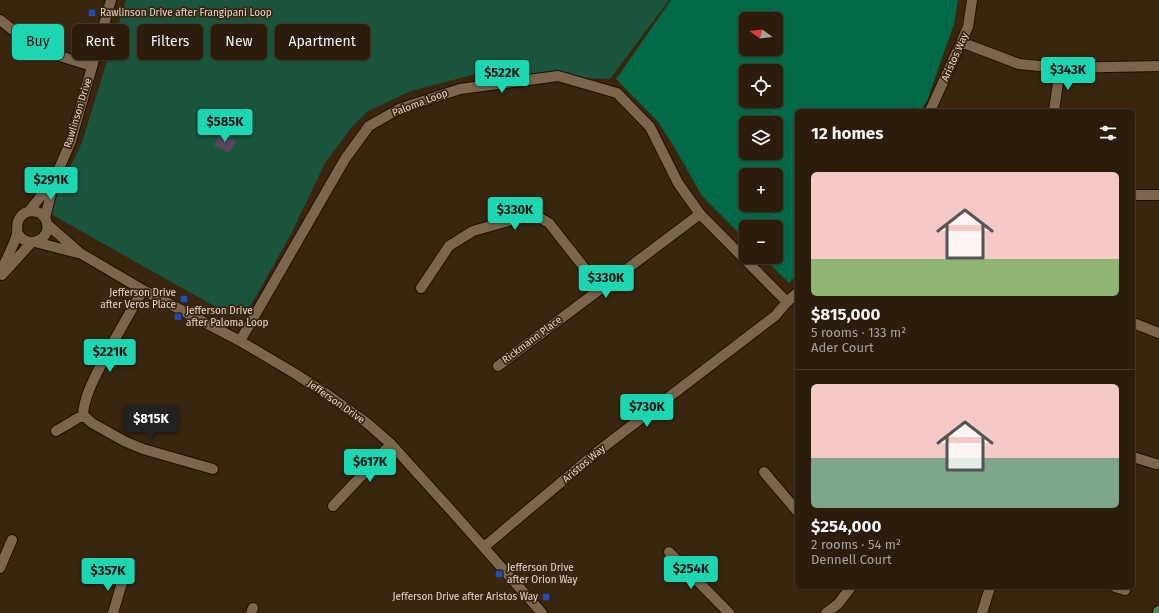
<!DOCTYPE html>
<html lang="en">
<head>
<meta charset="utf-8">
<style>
  :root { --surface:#2c1c0b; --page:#382919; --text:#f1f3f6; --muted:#a6a19d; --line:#483a2c; --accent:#1cd5b1 }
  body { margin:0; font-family:"Fira Sans",sans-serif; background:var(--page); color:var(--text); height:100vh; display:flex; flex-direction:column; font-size:15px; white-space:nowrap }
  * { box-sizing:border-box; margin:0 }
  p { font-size:13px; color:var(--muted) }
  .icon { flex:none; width:22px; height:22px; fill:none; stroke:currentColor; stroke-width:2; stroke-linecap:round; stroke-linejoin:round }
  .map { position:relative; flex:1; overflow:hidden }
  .drawer { position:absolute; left:795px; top:109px; width:340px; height:480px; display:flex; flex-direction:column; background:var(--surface); border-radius:6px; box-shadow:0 1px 3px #0004,0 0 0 1px var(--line) }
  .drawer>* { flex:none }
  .hud { position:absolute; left:12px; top:24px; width:380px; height:36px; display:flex; gap:8px }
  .needle { width:26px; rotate:285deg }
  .tools { position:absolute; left:739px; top:12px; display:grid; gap:8px }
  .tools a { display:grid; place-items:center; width:44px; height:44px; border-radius:6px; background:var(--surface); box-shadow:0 1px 3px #0004,0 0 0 1px var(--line); font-size:20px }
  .price { position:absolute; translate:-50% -34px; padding:0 9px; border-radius:4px; background:var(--accent); color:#111; font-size:13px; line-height:26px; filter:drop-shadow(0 1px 2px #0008) }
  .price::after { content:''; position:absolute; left:50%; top:24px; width:12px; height:9px; margin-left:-6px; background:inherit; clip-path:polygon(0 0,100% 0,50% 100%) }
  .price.current { background:#222; color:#fff }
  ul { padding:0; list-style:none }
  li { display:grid; align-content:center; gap:8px; height:212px; padding:0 16px }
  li+li { border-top:1px solid var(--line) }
  li span { display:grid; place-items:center; height:124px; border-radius:6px; color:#555 }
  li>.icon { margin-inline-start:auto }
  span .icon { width:72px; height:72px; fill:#fffc; stroke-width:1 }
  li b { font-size:17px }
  h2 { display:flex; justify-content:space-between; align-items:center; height:48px; padding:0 16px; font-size:17px }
  .chip { padding:0 14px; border-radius:6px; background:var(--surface); box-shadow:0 1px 3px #0004,0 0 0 1px var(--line); font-size:14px; line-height:36px }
  .chip.current { background:var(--accent); color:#111 }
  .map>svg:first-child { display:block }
</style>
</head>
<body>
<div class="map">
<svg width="1159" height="613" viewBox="0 0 1159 613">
  <rect width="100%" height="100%" fill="#3a250f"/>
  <path fill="#1a543d" d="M126,0h543l-59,79 -134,-5 -65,17 -43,20 -17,17 -26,35 -35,73 -43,76c-5,5 -10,4 -17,3l-181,-102 33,-71z"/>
  <path fill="#026948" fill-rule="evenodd" d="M671,0h287l-4,24 -27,77 -7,10h-123v164l-8,8 -26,-26h13v-30h-30v13l-44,-44 -29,-51 -15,-23 -42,-43zM746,19h30v30h-30zM746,71h30v30h-30zM746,123h30v30h-30zM746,175h30v30h-30z"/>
  <path fill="#5a465e" d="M220,134l16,8 -7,11 -15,-8z"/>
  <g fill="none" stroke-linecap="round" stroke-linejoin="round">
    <defs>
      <path id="minor" d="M0,20l32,25 21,9 39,12
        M961,42l58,22 41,4 99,-2
        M930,111l38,-84 4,-27
        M1054,111l6,-43
        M1133,195h26
        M29,211l24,-30
        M45,218l10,-40 16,-37 40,-141
        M47,224l33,29 63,37 97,51 54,32 34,22 39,28 24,21 57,63 94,106
        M35,242l43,11
        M0,274c5,-13 13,-26 17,-40 1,-5 -1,-10 2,-15 6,-11 22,-10 27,1 8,19 -19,32 -29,12
        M2,275l30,-33
        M421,288l28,-42 24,-15 60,-17 16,9 52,66
        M1133,323l26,10
        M240,341l105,-182 24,-33 30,-17 61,-20 98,-13 59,17 33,34 28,56 22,31 87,88
        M498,366l202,-152
        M83,415l9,8 32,18 19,8 70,20
        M56,431l27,-16c1,-18 11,-36 19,-52 13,-25 27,-49 41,-73
        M1133,457l23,7
        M764,472l33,39
        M333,506l58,-62
        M484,547l113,-95 178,-136 12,-14 10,-9
        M669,552l60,61
        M0,568l12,-28
        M1115,587l10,3
        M113,613l11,-37
        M251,613l2,-5
        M826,613l12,-9 13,-17
        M982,613l8,-26"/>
      <path id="major" d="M1159,613v-1"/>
    </defs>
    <use href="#minor" stroke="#200e00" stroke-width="12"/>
    <use href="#major" stroke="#200e00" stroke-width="14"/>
    <use href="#minor" stroke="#7c654d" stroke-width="10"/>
    <use href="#major" stroke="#508756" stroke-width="12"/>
  </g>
  <g fill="#1a4fb4" stroke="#3a250f" stroke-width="1.5">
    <rect x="88" y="9" width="8" height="8" rx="2"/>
    <rect x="180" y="295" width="8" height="8" rx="2"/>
    <rect x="174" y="313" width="8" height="8" rx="2"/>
    <rect x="495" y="570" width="8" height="8" rx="2"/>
    <rect x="542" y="593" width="8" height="8" rx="2"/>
  </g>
  <g text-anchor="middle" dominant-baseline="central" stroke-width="3.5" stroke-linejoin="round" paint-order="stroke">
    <g font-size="10" fill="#e4d6c9" stroke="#3a250f" text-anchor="start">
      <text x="100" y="13">Rawlinson Drive after Frangipani Loop</text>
      <text x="176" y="293" text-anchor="end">Jefferson Drive<tspan x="176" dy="12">after Veros Place</tspan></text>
      <text x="186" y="311">Jefferson Drive<tspan x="186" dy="12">after Paloma Loop</tspan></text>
      <text x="507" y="568">Jefferson Drive<tspan x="507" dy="12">after Orion Way</tspan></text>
      <text x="538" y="597" text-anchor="end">Jefferson Drive after Aristos Way</text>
    </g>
    <g font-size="10" fill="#e4d6c9" stroke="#3a250f">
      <text transform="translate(955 57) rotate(-66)">Aristos Way</text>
      <text transform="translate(420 103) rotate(-21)">Paloma Loop</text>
      <text transform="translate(78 113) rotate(-73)">Rawlinson Drive</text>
      <text transform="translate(532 340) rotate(-37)">Rickmann Place</text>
      <text transform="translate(336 402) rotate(35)">Jefferson Drive</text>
      <text transform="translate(584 464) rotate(-40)">Aristos Way</text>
    </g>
  </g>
</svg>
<div class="tools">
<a><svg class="needle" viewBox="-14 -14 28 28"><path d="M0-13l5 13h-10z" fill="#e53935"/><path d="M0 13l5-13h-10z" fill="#a6a19d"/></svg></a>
<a><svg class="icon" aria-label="locate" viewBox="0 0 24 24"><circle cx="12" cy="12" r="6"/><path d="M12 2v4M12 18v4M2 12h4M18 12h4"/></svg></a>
<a><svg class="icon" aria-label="layers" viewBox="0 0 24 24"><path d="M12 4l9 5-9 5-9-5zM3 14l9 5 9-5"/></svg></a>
<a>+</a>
<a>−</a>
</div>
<b class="price" style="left:1068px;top:91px">$343K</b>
<b class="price" style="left:502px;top:94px">$522K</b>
<b class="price" style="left:225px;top:143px">$585K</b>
<b class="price" style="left:51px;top:201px">$291K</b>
<b class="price" style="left:515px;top:231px">$330K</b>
<b class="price" style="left:606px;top:299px">$330K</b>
<b class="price" style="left:110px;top:373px">$221K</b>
<b class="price" style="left:647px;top:428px">$730K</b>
<b class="price current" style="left:151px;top:440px">$815K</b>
<b class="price" style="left:370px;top:483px">$617K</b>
<b class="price" style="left:691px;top:590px">$254K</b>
<b class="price" style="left:108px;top:592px">$357K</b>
<div class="hud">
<a class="chip current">Buy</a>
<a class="chip">Rent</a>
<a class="chip">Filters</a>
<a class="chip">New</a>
<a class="chip">Apartment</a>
</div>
<section class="drawer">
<h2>12 homes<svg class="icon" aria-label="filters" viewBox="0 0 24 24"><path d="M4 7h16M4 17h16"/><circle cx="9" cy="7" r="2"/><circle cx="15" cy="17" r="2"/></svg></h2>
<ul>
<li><span style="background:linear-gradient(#f6c9c9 70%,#8fb573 0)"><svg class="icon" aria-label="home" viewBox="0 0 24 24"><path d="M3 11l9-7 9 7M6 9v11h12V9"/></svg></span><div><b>$815,000</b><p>5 rooms · 133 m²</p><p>Ader Court</p></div></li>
<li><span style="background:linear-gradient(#f6c9c9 60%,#7fa58c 0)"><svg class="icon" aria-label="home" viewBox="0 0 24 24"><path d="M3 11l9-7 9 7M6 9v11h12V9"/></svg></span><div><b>$254,000</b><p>2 rooms · 54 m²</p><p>Dennell Court</p></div></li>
</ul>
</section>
</div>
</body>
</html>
